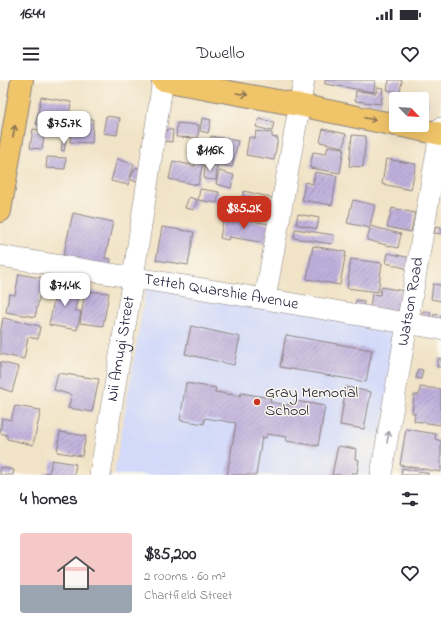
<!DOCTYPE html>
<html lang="en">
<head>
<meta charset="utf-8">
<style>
  :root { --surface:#fff; --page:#f2f2f3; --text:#2b2b33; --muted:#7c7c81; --accent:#c8321e }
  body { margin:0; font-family:"Indie Flower",sans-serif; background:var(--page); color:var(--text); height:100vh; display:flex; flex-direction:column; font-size:15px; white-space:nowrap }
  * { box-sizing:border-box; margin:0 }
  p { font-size:13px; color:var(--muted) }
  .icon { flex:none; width:22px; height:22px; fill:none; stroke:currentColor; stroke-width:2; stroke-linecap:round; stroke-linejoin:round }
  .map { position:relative; height:395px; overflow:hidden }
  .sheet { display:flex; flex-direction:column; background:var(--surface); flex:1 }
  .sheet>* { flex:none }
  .needle { width:26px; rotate:115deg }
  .controls { position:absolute; left:389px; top:12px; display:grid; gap:8px }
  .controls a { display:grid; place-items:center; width:40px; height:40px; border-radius:4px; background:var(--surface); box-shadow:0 4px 16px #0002; font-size:20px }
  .price { position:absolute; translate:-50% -34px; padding:0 9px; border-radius:8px; background:#fff; color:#222; font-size:13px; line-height:26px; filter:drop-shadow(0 1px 2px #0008) }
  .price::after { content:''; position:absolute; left:50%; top:24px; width:12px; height:9px; margin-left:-6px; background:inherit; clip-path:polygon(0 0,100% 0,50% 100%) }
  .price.selected { background:var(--accent); color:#fff }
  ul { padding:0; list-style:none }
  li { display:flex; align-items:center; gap:12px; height:100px; padding:0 20px }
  li span { display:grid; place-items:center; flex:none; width:112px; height:80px; border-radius:4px; color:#555 }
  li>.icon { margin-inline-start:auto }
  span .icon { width:48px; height:48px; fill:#fffc; stroke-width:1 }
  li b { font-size:17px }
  h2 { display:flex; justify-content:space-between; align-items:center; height:48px; padding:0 20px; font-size:17px }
  .status { display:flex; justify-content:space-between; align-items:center; height:28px; padding:0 20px; background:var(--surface); direction:ltr }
  .status svg { height:11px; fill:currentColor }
  header { display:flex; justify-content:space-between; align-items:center; height:52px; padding:0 20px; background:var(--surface); font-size:18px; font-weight:600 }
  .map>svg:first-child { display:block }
</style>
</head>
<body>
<div class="status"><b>16:44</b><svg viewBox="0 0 49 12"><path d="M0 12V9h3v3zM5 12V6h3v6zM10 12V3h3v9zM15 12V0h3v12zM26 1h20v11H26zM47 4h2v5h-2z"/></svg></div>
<header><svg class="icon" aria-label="menu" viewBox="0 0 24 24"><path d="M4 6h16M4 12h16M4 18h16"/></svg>Dwello<svg class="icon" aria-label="heart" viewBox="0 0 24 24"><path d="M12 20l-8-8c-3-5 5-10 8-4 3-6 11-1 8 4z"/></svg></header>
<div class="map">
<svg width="441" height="395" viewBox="0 0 441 395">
  <defs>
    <pattern id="building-hatch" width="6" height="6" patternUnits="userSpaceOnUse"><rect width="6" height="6" fill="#c0b1dd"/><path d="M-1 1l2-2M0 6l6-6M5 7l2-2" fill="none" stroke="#9c90b4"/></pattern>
  </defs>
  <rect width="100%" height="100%" fill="#fbf7ec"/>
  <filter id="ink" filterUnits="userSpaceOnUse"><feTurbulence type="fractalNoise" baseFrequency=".025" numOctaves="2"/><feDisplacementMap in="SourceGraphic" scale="8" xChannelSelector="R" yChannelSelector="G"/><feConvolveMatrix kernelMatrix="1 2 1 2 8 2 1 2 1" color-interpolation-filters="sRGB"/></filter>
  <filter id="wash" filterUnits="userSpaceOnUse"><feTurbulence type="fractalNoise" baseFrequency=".012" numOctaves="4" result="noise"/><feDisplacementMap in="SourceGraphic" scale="16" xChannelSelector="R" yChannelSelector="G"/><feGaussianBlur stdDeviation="0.9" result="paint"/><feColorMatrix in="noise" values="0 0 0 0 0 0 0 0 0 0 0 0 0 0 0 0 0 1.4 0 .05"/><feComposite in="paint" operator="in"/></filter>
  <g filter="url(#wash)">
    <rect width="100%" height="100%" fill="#f1e3c6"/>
    <path fill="#d2d9f9" d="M147,202l254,46 -27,147h-260z"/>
    <g id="blocks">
      <path fill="url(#building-hatch)" d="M325,0h50l-1,12 -49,-8z
        M389,0h13l-2,12 -13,-2z
        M377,7l6,1 -2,16 -26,-3 1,-10 20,2z
        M41,17l30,5 -4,27 -31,-5z
        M422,20l7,2 -2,11 -5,-1z
        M106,36l14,2 -3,17 -14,-2z
        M72,37l21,2 -1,24 -22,-1z
        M202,38l9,2 -3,13 -8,-2z
        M259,39l15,3 -2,9 -16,-4z
        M177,43l22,2 -1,13 -22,-1z
        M33,49l12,2 -3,18 -12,-1z
        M162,49l11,1 -1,12 -10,-1z
        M323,49l23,5 -2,13 -24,-5z
        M256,51l16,2v4l6,1 -4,22 -28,-5 3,-18 6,1z
        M352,55l14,1 -3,31 -14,-1z
        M211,56l27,5 -6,26 -26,-5z
        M63,59h3l-2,12 -3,-1z
        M200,64l7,1 -9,40 -29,-6 4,-18 22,5z
        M328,66l16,2 -4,25 -30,-5 3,-16 13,2z
        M47,77l19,1 -1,11 -19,-1z
        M117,79l17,5 -6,21 -17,-4z
        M386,79l30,5 -5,26 -29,-6z
        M205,84l12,1 -1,15 -12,-1z
        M136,87l6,3 -6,12 -6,-3z
        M219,91l15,4 -3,13 -15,-4z
        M315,92l22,4 -5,29 -30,-5 3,-18 8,2z
        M200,109l19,3 -2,11 -19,-3z
        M244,111l29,7 -4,15 -29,-6z
        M189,117l8,3 -3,10 -9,-2z
        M353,120l22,5 -5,21 31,8 -3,14 -31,-8 3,-12 -23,-5z
        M392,128l23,5 -4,19 -24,-5z
        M73,133l40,9 -8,36 6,1 -1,8 -47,-10z
        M298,134l21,4 -2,11 -21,-5z
        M224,136l45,8 -3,19 -37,-6 -1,3 -8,-2z
        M436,146l5,1v7l-7,-1z
        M162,147l32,5 -6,33 -32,-5z
        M295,149l39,6 -2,9 -38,-6z
        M313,166l33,6 -6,33 -33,-6z
        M388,173l23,5 -3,11 -22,-6z
        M351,179l31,4 -4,29 -31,-4z
        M19,194l33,6 -3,15 -9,-1 -5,23 -29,-5 3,-18 6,1z
        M58,200l17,4 -1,6 5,1 -4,19 6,2 -4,18 -28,-5z
        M433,204l8,1v16l-10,-2z
        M381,207l23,4 -3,22 -31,-5 2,-14 8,1z
        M85,211l24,2 -6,33 -23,-3z
        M356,220l8,1 -1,7 -8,-1z
        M423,231l8,1 -2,8 -8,-2z
        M434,234l7,1 -1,5 -7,-1z
        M3,238l37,8 -2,13 -10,-2 -4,22 -24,-5v-20z
        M191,246l49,11 -6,28 -49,-11z
        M286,255l86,15 -6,32 -86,-15z
        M439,278h2v9h-4z
        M0,282l19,5 -7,25 -12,-4z
        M418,289l5,1 -2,9 -5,-1z
        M58,293l41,6 -7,33 -24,-4 4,-13 -18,-5z
        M186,303l30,5 -1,4 25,4 1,-3 30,5 -1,4 24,4 1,-5 30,5 -7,40 -32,-5 1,-4 -20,-3 -1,4 -4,-1 -6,38h-29l9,-52 -31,-5 -1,6 -24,-4z
        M346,307l25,5 -7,37 -24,-4z
        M420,307l21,2v36l-27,-4 1,-8h-3l2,-18h5z
        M15,326l26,4 -8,35 -26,-6v-4l-7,-2 2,-15 9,2z
        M406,349l30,5 -1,5 6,2v31l-41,-7z
        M60,352l26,4 -4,20 -25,-4z
        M338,366l18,3 -1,10 4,1 -2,13h-5l-1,2h-19z
        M52,380l24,4 -2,11h-29v-3l4,1z
        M0,387l14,3 -1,5h-13z
        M402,388l26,5v2h-27z"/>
    </g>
  </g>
  <g filter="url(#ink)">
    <use href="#blocks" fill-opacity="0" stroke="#8a8280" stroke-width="1"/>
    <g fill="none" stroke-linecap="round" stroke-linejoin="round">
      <defs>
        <g id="minor">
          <path id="s1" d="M0,176l265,43 176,30"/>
          <path d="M265,219l39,-219"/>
          <path id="s2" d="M100,395l33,-197 30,-198"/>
          <path id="s3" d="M381,395l60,-347"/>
        </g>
        <path id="major" d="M163,0l136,25 97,20
          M398,45l43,9
          M0,131l22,-131"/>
      </defs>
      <use href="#minor" stroke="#8a8280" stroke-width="22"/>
      <use href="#major" stroke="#8a8280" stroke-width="24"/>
      <use href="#minor" stroke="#fff" stroke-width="21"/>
      <use href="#major" stroke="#f0c469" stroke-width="22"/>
    </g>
    <defs><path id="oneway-shaft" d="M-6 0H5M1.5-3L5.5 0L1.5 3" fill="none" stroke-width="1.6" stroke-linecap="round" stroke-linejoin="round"/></defs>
    <g stroke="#897352">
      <use href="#oneway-shaft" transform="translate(242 14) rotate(10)"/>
      <use href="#oneway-shaft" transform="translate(370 39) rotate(12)"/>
      <use href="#oneway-shaft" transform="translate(14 51) rotate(-80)"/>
    </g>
    <use stroke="#9c9ca7" href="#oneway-shaft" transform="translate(388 357) rotate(-80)"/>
  </g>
  <circle fill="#c8321e" stroke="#fbf7ec" stroke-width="1.5" cx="257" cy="322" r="4"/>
  <g text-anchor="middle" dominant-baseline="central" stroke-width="3" stroke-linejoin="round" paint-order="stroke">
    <g font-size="16" fill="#22223b" stroke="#fbf7ec">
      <text stroke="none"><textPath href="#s1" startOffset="224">Tetteh Quarshie Avenue</textPath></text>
      <text stroke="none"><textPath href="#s3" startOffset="176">Watson Road</textPath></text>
      <text stroke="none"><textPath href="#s2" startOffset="128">Nii Amugi Street</textPath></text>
    </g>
    <g font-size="16" fill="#22223b" stroke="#fbf7ec" text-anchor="start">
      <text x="265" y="313">Gray Memorial<tspan x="265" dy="18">School</tspan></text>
    </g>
  </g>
</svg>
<div class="controls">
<a><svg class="needle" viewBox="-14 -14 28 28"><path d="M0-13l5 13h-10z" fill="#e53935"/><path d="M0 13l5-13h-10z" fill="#7c7c81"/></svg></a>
</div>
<b class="price" style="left:64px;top:65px">$75.7K</b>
<b class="price" style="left:210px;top:92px">$116K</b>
<b class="price selected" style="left:244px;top:150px">$85.2K</b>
<b class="price" style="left:65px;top:227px">$71.4K</b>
</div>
<section class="sheet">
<h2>4 homes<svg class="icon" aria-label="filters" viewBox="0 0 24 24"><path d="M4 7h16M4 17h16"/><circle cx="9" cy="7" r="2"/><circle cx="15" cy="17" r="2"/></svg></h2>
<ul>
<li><span style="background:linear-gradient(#f6c9c9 65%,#9aa5b1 0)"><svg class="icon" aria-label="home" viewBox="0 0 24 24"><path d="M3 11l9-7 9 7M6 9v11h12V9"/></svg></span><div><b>$85,200</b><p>2 rooms · 60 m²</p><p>Chartfield Street</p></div><svg class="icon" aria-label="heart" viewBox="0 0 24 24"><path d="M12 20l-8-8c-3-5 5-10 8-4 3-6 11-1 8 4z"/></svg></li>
</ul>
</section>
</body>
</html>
